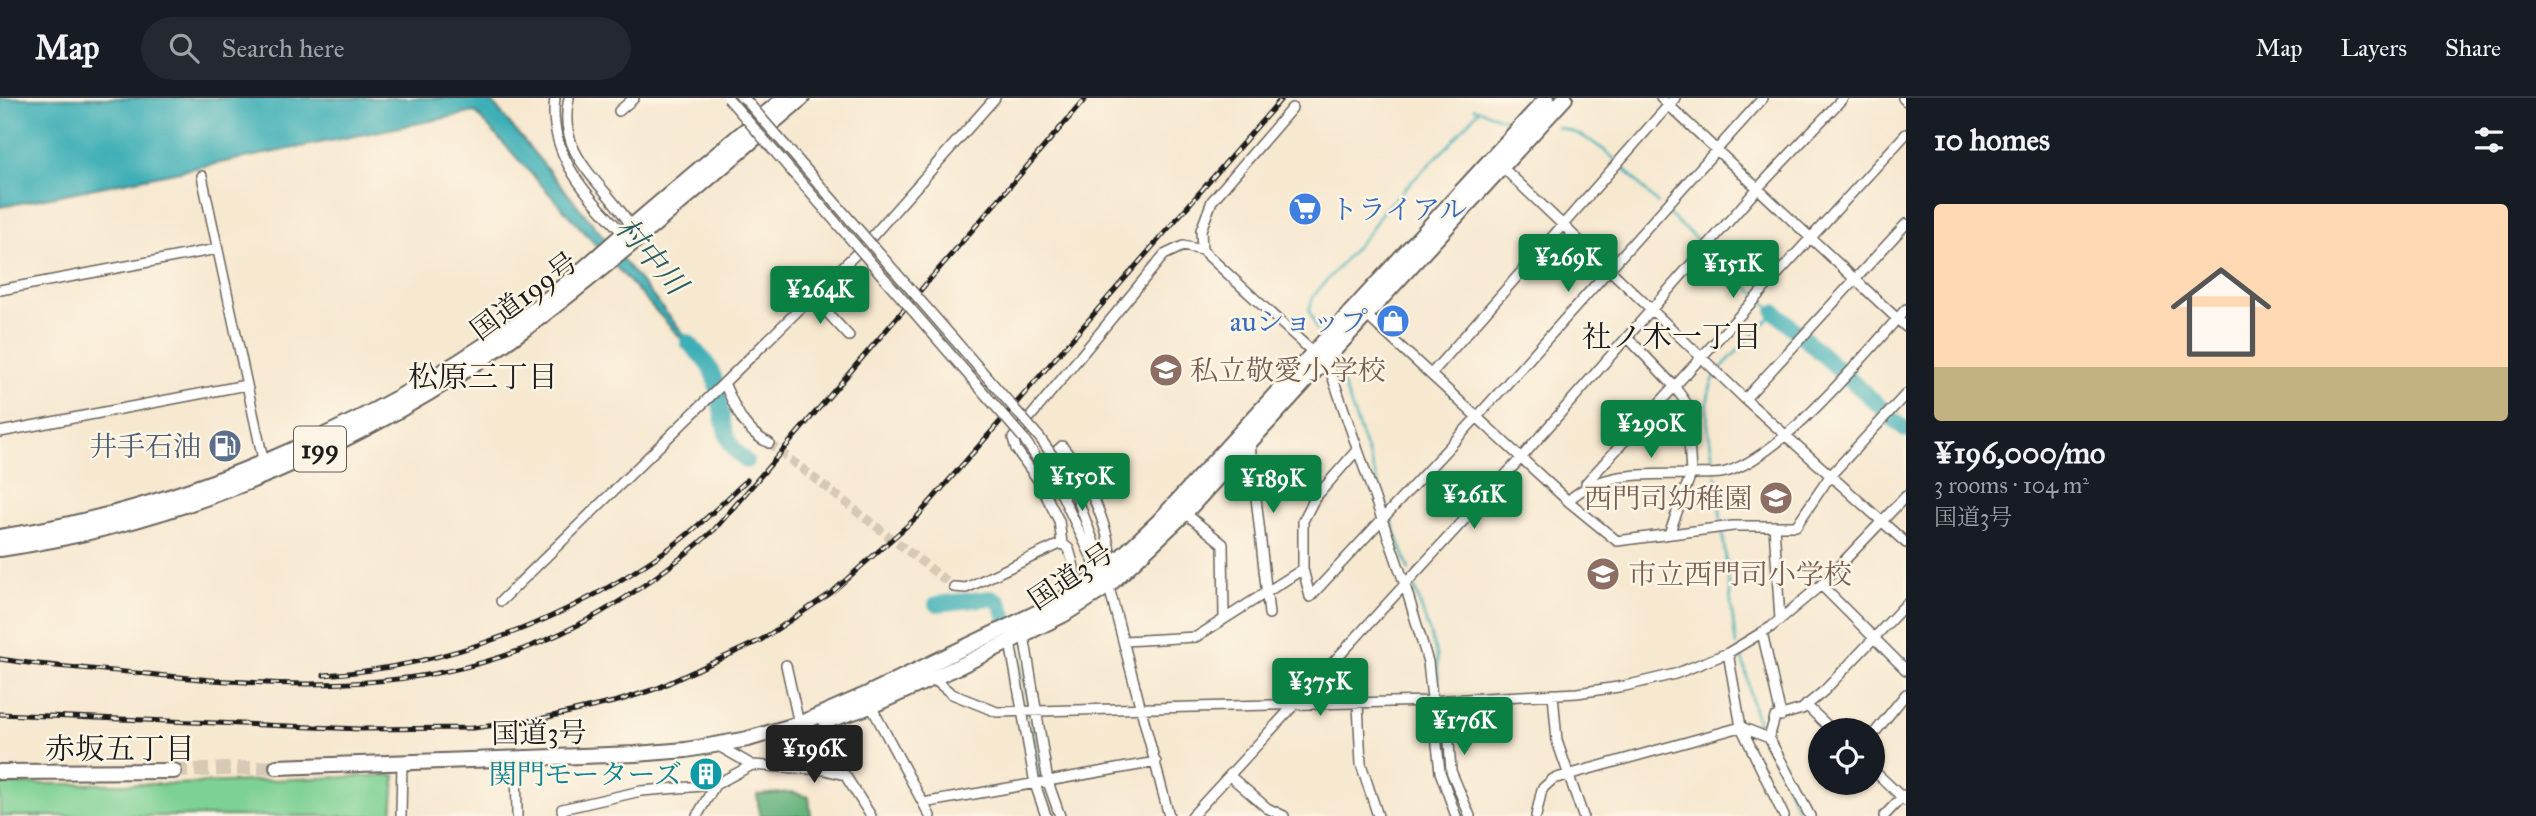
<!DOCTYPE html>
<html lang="en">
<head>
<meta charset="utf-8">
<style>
  :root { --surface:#171b24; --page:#242831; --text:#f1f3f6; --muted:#9ea1a6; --line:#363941; --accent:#0b8043 }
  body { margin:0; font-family:"IM FELL Great Primer","Noto Serif JP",serif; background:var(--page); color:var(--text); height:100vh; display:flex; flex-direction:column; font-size:26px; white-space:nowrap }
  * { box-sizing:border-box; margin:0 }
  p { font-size:23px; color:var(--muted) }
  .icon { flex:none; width:38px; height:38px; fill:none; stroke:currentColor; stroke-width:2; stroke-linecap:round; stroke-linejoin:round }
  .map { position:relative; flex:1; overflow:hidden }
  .drawer { display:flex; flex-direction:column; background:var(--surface); width:630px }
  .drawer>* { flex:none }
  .controls { position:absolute; left:1808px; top:620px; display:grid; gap:14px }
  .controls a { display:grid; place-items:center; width:77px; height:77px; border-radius:50%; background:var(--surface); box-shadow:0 2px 5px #0004; font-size:35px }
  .price { position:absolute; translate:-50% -60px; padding:0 16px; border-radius:7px; background:var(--accent); color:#fff; font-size:23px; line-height:46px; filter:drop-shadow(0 2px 4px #0008) }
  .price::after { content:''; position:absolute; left:50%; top:42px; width:21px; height:16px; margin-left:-10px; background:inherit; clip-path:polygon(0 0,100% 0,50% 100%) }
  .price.on { background:#222; color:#fff }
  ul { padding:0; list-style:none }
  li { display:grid; align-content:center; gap:14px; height:371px; padding:0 28px }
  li+li { border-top:2px solid var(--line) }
  li span { display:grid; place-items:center; height:217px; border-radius:7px; color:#555 }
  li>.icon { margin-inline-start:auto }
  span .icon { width:126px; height:126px; fill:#fffc; stroke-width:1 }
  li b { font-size:30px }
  h2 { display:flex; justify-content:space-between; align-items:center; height:84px; padding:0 28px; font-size:30px }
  header { display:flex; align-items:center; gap:42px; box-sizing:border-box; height:98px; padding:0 35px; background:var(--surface); border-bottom:2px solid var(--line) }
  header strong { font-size:33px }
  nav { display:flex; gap:38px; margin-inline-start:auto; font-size:24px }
  .search { width:490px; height:63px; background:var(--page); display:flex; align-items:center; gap:18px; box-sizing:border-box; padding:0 24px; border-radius:38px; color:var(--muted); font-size:26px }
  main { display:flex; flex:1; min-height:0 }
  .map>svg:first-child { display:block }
</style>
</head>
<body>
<header>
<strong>Map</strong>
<div class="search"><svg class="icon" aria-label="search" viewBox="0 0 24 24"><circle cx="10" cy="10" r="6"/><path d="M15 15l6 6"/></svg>Search here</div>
<nav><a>Map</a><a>Layers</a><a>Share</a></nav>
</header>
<main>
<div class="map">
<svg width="1906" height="718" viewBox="0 0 1906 718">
  <rect width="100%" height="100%" fill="#fcf5e5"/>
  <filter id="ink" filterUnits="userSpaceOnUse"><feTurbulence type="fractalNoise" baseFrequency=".0143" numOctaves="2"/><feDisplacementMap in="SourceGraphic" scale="14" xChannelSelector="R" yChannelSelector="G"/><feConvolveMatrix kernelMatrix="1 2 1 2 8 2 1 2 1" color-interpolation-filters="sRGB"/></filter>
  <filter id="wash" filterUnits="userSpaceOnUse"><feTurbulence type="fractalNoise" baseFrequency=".00686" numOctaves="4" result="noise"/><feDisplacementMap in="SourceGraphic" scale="28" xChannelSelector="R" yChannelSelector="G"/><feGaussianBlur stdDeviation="1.57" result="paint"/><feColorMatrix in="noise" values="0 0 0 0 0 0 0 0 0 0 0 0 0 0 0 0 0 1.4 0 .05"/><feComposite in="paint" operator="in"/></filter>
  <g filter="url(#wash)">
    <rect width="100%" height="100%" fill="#f7e8d0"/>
    <path fill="#7ed194" stroke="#4d7658" stroke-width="2" d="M395,677l-3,41h-392v-32h177z"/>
    <path fill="#66b37e" stroke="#41684d" stroke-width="2" d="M792,694l17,5 2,19h-51l-3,-21z"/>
    <path fill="#3eafb6" stroke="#2d6669" stroke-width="2" d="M0,0h494l-3,3 212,256 -6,-1 -222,-244 -475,95z"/>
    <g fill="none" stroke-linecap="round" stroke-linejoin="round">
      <path stroke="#3eafb6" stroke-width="2.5" d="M1474,10l35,13
        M1557,29c42,8 72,47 101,77
        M1666,114l37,33
        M1708,152l67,62 -55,57
        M1317,232l-8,-20 5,-15 56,-64 14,-22 66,-65 28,-33
        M1338,271l71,201
        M1715,373c-4,-29 -16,-70 1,-96
        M1716,379l20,168
        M1414,488l23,69 2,37
        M1018,552l10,52
        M1739,553c13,28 8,53 25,83
        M1439,611c1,38 8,72 24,107
        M1031,621l9,56
        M1778,667l22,51
        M1041,687l3,13
        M1046,706l7,12"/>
      <path stroke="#3eafb6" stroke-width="16" d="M1775,214l110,99
        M688,244c10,11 21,21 26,35 11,31 3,62 32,84
        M1893,321l13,11
        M936,506l56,-6 8,4 5,13"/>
    </g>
  </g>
  <g filter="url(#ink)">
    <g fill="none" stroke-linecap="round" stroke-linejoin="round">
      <path stroke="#d6c9b5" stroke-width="9" stroke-dasharray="9 4.5" stroke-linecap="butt" d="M769,345l185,144"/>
      <path stroke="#d6c9b5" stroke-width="14" stroke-dasharray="14 7" stroke-linecap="butt" d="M174,673l103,-4"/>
      <defs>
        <path id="minor" d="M555,0c-8,56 33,100 70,137
          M569,0c-14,61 40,87 65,133
          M1661,0l245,229
          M1903,0l3,3
          M619,13l15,-13
          M1499,66l246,235 161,144
          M202,78l62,288
          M1202,152l-1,-20 11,-29 80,-93
          M0,192l217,-41
          M812,198l37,40
          M1366,217l202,186c34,-32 81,-26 126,-27 10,-1 22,1 32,-2 58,-17 138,-117 180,-163
          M1628,240l46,48 13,18 4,70 -22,60
          M1431,276l244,-276
          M724,285c11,24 19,48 45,60
          M1745,301l161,-175
          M0,334l246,-47
          M1250,346l19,170
          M1037,371l25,-23c24,28 50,85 49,122
          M1071,384l34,90 64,244
          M1586,385l320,-349
          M1062,397l39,82
          M1568,403l49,40 116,-15h63l34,-50 76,-82
          M1185,415l38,31 1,74
          M1774,428l6,94
          M1303,471l7,28 167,-180 286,-319
          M1821,487l85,85
          M954,489l12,1 96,-45
          M1075,493l-1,-24 -5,-18 -7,-6 -3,-22 -21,-41 -22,-31 -3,-11 151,-183 19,-9 19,4 127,117 76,218 23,77 12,110 16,44
          M501,503l361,-353 133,-150
          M1762,534l19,84
          M1024,537l24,147 12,34
          M1124,543l72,-4 107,-68v-48l12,-23 42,-48
          M1010,544l25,142 11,32
          M1728,555l13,74 43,89
          M786,567l13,59
          M931,579l21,17 45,18 433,-11 147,-8 48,-7 50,-12 53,-21 43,-26 50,-42 85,-89
          M1553,596l4,47 26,75
          M1446,602l5,71 19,45
          M1358,606l3,60 17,52
          M1806,607l26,25
          M871,608l59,110
          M1872,638l34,-42
          M1769,640l41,78
          M717,647l35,20 73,5 20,5 26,41
          M516,659l1,59
          M1872,671l34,32
          M1230,678l37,32 17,8
          M923,705l233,-41
          M401,718l1,-54
          M563,718l-1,-7 79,-18 74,-6
          M697,718l18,-31 37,-20
          M1192,718l329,-358 237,-270 85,-90
          M1536,718l6,-27 11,-10 188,-52 28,11 6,-21 27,-8 22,-18 82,-87
          M1884,718l20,-21"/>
        <path id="highway" d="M0,439c181,-27 369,-109 518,-215 37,-27 71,-58 105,-88 54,-46 107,-92 162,-136
          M0,451c187,-27 375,-109 526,-221 96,-72 185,-153 276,-230
          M826,623l45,-15 91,-41 101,-50 44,-28 78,-74 380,-415
          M277,669l359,-13 50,-4 62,-11 51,-15 64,-28 192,-92 50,-32 54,-51 388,-423
          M0,674l174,-1"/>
      </defs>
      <use href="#minor" stroke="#69635b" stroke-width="12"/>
      <use href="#highway" stroke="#69635b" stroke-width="18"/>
      <use href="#minor" stroke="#fff" stroke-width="9"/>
      <use href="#highway" stroke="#fff" stroke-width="14"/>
      <defs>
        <path id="rail" d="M0,561c49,8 99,10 148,15 229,24 386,15 566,-144l372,-432
          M324,577c123,-8 247,-56 347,-128 27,-19 51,-44 76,-67
          M0,616l360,15 113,-1 62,-8 83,-19 40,-13 103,-48 70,-47 86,-76 365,-419"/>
      </defs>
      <use href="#rail" stroke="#1c1c1c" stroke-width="5"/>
      <use href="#rail" stroke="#fcf5e5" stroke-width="2.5" stroke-dasharray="8" stroke-linecap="butt"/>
      <defs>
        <path id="minor-bridge" d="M728,0l296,341 38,56
          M744,0l296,340 31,44"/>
      </defs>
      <use href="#minor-bridge" stroke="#69635b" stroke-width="12" stroke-linecap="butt"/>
      <use href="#minor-bridge" stroke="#fff" stroke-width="9"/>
    </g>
  </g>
  <defs>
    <symbol id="supermarket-disc" viewBox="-11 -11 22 22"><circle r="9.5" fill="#3f7fe0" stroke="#fcf5e5"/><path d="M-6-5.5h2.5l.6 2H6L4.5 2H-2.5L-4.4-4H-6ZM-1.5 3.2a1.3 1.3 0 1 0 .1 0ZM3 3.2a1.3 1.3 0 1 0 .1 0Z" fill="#fff"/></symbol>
    <symbol id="shop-disc" viewBox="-11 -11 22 22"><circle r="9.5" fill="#3f7fe0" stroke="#fcf5e5"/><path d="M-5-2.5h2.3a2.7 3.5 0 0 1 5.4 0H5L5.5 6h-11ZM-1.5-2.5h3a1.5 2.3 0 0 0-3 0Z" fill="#fff"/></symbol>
    <symbol id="school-disc" viewBox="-11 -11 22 22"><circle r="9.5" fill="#8d6e63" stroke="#fcf5e5"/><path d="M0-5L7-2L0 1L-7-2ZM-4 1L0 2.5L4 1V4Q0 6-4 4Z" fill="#fff"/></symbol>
    <symbol id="fuel-disc" viewBox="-11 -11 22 22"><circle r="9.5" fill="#5c6f8a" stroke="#fcf5e5"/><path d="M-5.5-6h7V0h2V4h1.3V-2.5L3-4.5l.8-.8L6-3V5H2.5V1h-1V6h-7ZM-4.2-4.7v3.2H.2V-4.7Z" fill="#fff"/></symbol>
    <symbol id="building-disc" viewBox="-11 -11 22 22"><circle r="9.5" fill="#0f9aa8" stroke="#fcf5e5"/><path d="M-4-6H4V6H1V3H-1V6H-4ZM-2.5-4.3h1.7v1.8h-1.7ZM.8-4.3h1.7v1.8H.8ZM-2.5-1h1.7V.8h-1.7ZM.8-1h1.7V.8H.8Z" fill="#fff"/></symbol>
  </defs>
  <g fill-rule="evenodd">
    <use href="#supermarket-disc" x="1286" y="92" width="38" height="38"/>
    <use href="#shop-disc" x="1374" y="204" width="38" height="38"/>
    <use href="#school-disc" x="1147" y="253" width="38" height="38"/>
    <use href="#fuel-disc" x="206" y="329" width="38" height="38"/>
    <use href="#school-disc" x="1757" y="381" width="38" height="38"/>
    <use href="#school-disc" x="1584" y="457" width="38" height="38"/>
    <use href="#building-disc" x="687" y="657" width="38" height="38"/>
  </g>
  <g text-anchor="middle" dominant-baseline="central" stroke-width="5" stroke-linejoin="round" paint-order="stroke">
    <rect fill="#fcf5e5" stroke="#5f5d58" stroke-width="2" x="294" y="328.5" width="52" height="45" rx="5"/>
    <g font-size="26" font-weight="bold" fill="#1c1c1c">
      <text x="320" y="351">199</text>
    </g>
    <g font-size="28" fill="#366cbe" stroke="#fcf5e5" text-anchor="start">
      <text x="1330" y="111">トライアル</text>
      <text x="1368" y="223" text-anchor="end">auショップ</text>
    </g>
    <g font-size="28" fill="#1c1c1c" stroke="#fcf5e5">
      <text transform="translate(524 198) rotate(-37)">国道199号</text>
      <text transform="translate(1071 478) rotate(-34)">国道3号</text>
      <text transform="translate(539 635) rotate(-1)">国道3号</text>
    </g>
    <g font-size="28" fill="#785e54" stroke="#fcf5e5" text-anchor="start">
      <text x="1190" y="272">私立敬愛小学校</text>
      <text x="1752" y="400" text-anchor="end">西門司幼稚園</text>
      <text x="1628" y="476">市立西門司小学校</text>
    </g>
    <g font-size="28" fill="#4e5e75" stroke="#fcf5e5" text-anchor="end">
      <text x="201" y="348">井手石油</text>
    </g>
    <g font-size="28" fill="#0d838f" stroke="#fcf5e5" text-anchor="end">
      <text x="682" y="676">関門モーターズ</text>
    </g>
    <g font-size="30" font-style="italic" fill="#2b5e61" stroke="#fcf5e5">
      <text transform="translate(651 158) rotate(49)">村中川</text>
    </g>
    <g font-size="30" fill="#1c1c1c" stroke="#fcf5e5">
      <text x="1672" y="239">社ノ木一丁目</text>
      <text x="483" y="279">松原三丁目</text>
      <text x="120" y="651">赤坂五丁目</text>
    </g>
  </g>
</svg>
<div class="controls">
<a><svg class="icon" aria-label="locate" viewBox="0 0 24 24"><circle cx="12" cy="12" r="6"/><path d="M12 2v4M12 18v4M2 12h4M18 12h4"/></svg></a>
</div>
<b class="price" style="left:1568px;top:196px">¥269K</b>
<b class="price" style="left:1733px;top:202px">¥151K</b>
<b class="price" style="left:820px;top:228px">¥264K</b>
<b class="price" style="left:1651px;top:362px">¥290K</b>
<b class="price" style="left:1082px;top:415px">¥150K</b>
<b class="price" style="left:1273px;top:417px">¥189K</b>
<b class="price" style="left:1474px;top:433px">¥261K</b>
<b class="price" style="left:1320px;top:620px">¥375K</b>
<b class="price" style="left:1464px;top:659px">¥176K</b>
<b class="price on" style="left:814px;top:687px">¥196K</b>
</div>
<section class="drawer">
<h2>10 homes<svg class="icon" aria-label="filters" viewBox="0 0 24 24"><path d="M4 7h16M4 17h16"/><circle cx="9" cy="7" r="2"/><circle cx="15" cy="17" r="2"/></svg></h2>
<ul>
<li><span style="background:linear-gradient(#ffd9b3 75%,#c2b280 0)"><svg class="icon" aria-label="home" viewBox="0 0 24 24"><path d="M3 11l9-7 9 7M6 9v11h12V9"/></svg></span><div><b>¥196,000/mo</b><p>3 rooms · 104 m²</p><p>国道3号</p></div></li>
</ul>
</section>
</main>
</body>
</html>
